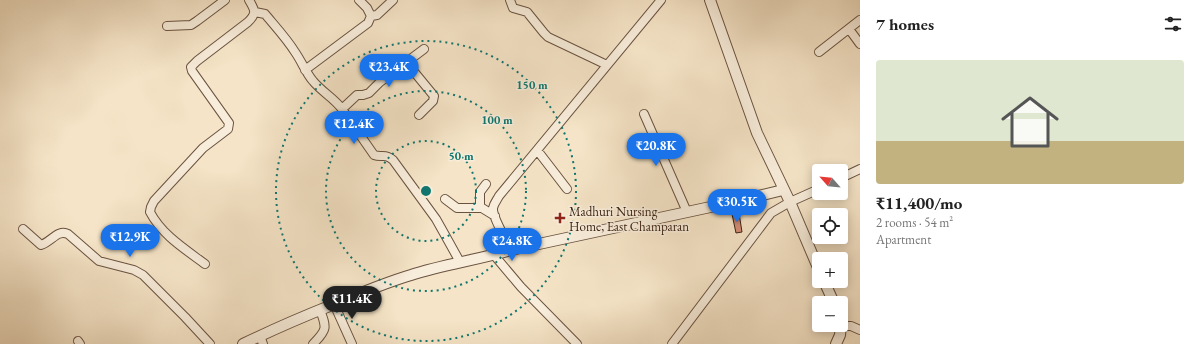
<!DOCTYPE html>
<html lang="en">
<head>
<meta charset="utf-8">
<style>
  :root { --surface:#fff; --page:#f2f2f2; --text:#222; --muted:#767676; --line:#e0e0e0; --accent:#1a73e8 }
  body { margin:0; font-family:"EB Garamond",serif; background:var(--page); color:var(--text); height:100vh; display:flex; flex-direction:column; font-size:15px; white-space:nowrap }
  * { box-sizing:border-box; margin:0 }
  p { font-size:13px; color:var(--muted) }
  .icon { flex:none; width:22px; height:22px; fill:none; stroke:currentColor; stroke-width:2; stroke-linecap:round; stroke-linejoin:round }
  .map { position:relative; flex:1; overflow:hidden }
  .panel { display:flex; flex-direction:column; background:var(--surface); width:340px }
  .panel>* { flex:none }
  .needle { width:26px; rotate:297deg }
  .controls { position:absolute; left:812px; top:164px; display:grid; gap:8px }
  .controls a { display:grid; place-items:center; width:36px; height:36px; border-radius:4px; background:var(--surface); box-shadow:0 2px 10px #0003; font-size:20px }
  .price { position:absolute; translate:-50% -34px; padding:0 9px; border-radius:14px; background:var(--accent); color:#fff; font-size:13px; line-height:26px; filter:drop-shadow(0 1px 2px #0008) }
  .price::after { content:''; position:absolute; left:50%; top:24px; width:12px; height:9px; margin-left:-6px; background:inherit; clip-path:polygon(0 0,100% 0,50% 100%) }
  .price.active { background:#222; color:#fff }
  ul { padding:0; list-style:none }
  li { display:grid; align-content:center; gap:8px; height:212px; padding:0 16px }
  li+li { border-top:1px solid var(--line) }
  li span { display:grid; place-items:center; height:124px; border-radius:4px; color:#555 }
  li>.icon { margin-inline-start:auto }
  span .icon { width:72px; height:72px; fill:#fffc; stroke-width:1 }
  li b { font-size:17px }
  h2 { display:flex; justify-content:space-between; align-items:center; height:48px; padding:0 16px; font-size:17px }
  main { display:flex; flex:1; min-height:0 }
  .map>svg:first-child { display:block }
</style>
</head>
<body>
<main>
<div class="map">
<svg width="860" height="344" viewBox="0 0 860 344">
  <rect width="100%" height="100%" fill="#f5e4c7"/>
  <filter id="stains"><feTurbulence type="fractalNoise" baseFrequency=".005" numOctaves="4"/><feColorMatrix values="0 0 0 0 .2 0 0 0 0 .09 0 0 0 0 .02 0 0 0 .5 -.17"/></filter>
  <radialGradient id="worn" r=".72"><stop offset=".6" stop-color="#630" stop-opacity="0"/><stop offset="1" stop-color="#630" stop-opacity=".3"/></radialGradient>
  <path fill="#d48c75" stroke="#3b2213" d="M739,213l3,19 -6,1 -4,-19z"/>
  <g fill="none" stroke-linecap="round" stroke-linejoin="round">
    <defs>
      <path id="minor" d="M510,0l3,8 14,4 17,21 4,4 59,28
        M255,12l10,2c10,12 22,25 30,38 7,10 11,21 18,29 9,11 21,17 29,28l32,46c8,3 11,-2 19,5l43,59 9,16 15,27
        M371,16l6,-1 16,-15
        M167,26l24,-1 6,-4 28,-21
        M849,29l11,15
        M819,52l41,-32
        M406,62l28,34 -1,5 -14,14
        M305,70l63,-47 3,-7 -4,-8 -8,-8
        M342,109l15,-14h6l6,-2 11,-11 44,-33
        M644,114l43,98
        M537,150l30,39
        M841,178l19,-9
        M445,199l12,9h25l13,8
        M480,208v-16l6,-8
        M23,229l18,16c10,-3 17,-16 27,-11l31,27 35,9 9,5 42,42 25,27
        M511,250c-4,-9 -19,-33 -18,-42 1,-5 4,-8 6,-12l162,-196
        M494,255l27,32 56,57
        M205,264c-20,-15 -43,-29 -55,-52l1,-5 3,-6 49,-53 25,-19 1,-6 -37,-52 -1,-4 6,-6 51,-39c9,-9 7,-12 1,-22
        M334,304l18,40
        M841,326h10l9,4
        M260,336l3,8
        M78,341l2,3
        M313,344c14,-14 14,-16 7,-34
        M672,344l99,-131 19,-11 29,-13"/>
      <path id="tertiary" d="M710,0l47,133 33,69 29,68
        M824,281l10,22
        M243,344c29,-14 59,-27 89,-39 26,-11 52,-22 79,-30 33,-11 67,-15 100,-25l218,-47 54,-13
        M836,344l4,-9 1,-10"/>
    </defs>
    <use href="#minor" stroke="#6a5240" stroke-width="10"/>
    <use href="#tertiary" stroke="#6a5240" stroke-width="12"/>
    <use href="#minor" stroke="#f8eddb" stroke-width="8"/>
    <use href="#tertiary" stroke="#f8eddb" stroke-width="10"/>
  </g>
  <g fill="none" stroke="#0f766e" stroke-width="2" stroke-dasharray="2 4">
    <circle cx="426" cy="191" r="50"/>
    <circle cx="426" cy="191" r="100"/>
    <circle cx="426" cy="191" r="150"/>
  </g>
  <path fill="#8f2418" stroke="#f8eddb" stroke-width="1.5" d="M558 212h4v4h4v4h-4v4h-4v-4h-4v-4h4z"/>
  <g text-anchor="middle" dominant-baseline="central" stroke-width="3" stroke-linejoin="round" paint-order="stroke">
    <g font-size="13" fill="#3b2213" stroke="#f8eddb" text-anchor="start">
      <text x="569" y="211">Madhuri Nursing<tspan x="569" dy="15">Home, East Champaran</tspan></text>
    </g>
  </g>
  <circle cx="426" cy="191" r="6" fill="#0f766e" stroke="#f8eddb" stroke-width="2"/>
  <g font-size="12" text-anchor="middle" font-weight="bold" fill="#0f766e" stroke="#f8eddb" stroke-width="3" stroke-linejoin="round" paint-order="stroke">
    <text x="532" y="89">150 m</text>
    <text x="497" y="124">100 m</text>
    <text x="461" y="160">50 m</text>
  </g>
  <rect width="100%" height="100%" filter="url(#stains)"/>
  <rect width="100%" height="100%" fill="url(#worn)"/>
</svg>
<div class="controls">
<a><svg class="needle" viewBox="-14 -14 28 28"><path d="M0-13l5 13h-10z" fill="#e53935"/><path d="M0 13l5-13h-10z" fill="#767676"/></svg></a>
<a><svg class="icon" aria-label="locate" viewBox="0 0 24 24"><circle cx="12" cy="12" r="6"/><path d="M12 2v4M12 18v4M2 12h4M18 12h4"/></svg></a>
<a>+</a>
<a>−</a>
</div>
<b class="price" style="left:389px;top:88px">₹23.4K</b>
<b class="price" style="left:354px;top:145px">₹12.4K</b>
<b class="price" style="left:656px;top:167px">₹20.8K</b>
<b class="price" style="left:737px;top:223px">₹30.5K</b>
<b class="price" style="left:130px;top:258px">₹12.9K</b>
<b class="price" style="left:512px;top:262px">₹24.8K</b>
<b class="price active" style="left:352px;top:320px">₹11.4K</b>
</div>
<section class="panel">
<h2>7 homes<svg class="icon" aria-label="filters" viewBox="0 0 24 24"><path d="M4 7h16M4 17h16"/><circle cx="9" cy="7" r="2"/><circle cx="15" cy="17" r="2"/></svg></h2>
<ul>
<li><span style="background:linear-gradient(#dfe7d0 65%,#c2b280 0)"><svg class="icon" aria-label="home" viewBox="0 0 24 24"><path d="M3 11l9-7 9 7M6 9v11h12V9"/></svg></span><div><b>₹11,400/mo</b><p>2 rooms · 54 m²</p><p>Apartment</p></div></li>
</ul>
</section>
</main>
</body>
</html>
